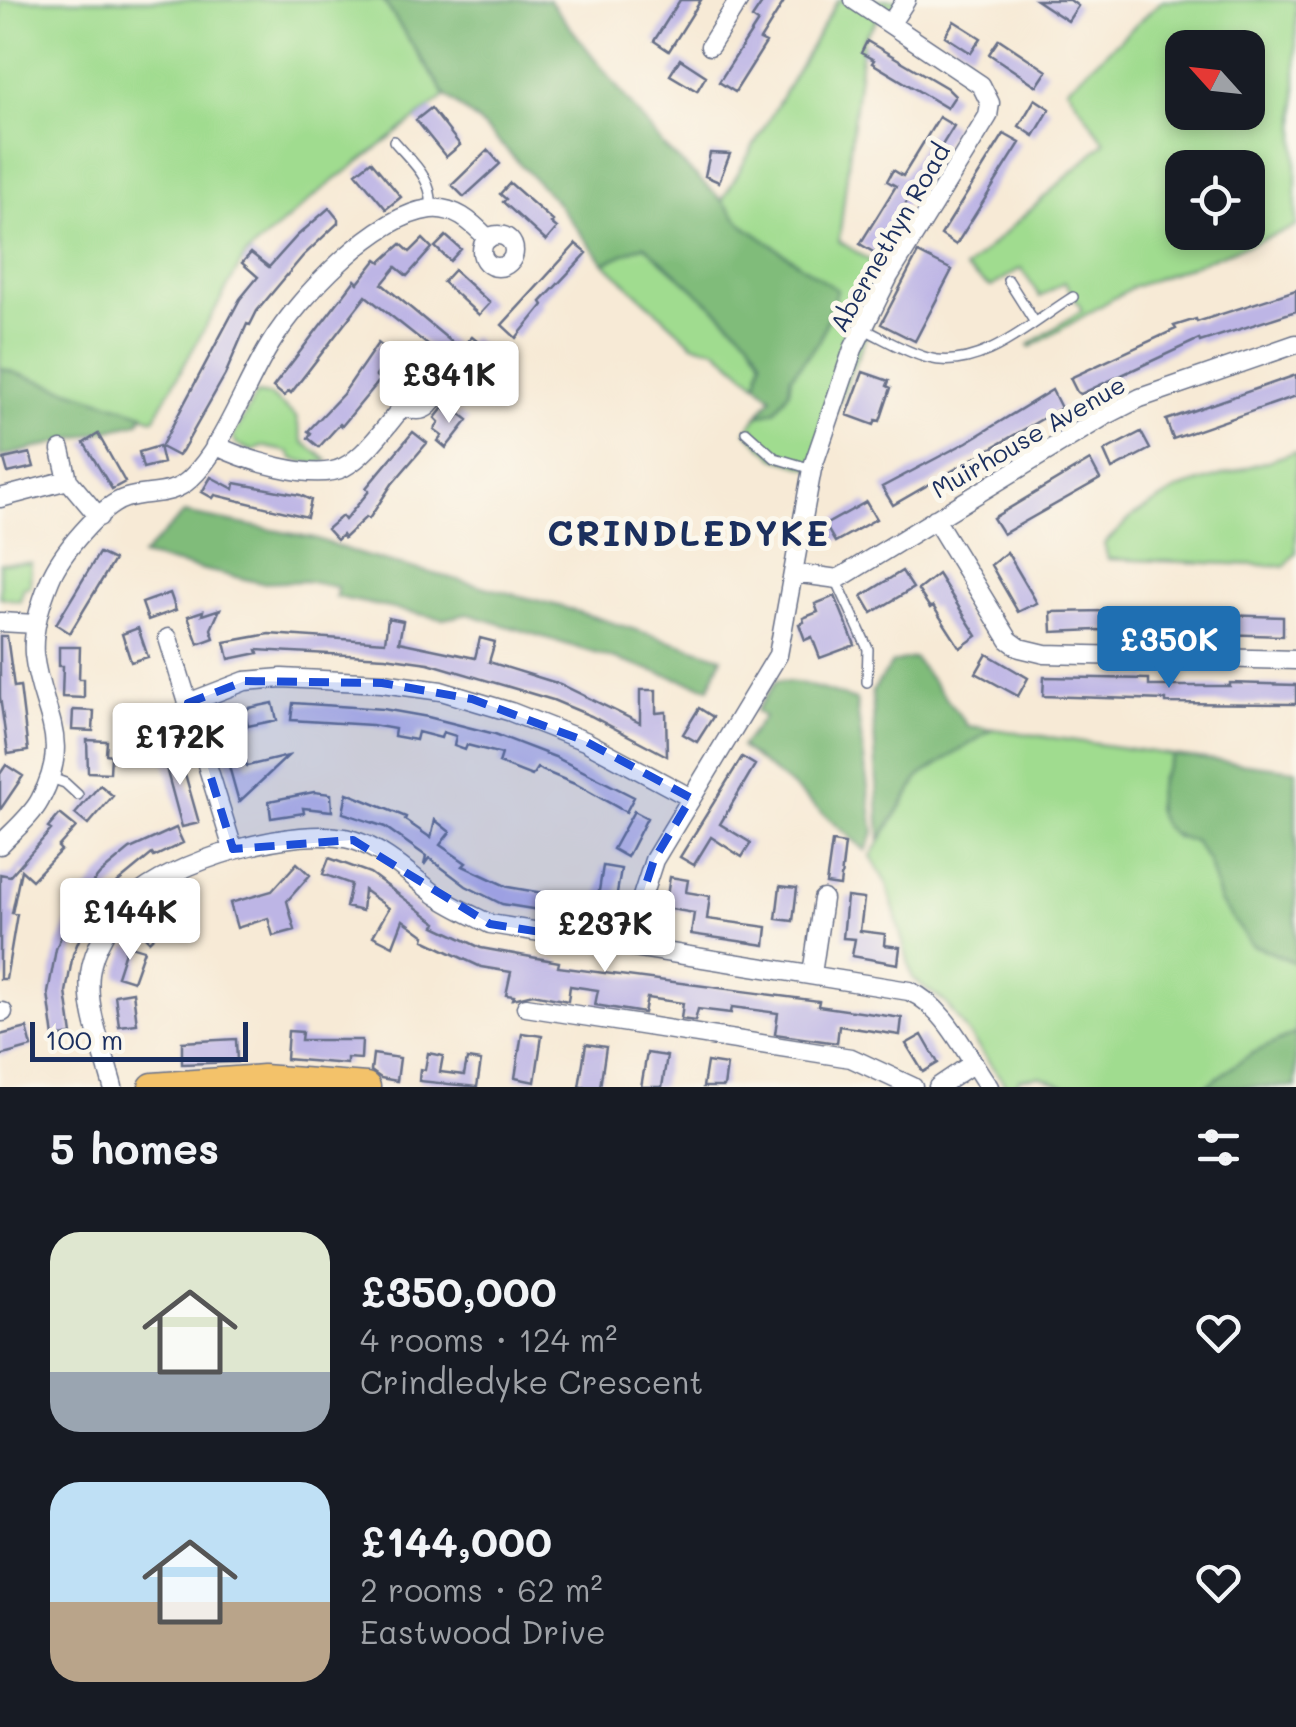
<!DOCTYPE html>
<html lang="en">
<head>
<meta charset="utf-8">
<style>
  :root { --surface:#171b24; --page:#242831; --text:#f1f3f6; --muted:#9ea1a6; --accent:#1f6fb2 }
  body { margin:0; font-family:Mali,sans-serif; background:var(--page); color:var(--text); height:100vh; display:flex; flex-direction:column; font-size:38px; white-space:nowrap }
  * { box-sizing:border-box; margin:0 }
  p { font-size:32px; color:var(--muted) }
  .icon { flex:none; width:55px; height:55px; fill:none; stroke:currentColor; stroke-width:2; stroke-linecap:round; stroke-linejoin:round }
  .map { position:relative; height:1087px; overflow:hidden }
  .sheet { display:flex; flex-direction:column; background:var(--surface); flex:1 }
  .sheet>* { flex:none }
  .needle { width:65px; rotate:297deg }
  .tools { position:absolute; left:1165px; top:30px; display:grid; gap:20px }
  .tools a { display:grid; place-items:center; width:100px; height:100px; border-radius:20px; background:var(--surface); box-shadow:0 5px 15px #0003; font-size:50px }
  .scale { position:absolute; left:30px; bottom:25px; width:218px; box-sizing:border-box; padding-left:10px; border:5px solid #1b2f5e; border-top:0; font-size:28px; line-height:35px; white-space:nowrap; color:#1b2f5e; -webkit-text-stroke:8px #fbf7ec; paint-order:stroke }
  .price { position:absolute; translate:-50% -85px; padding:0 22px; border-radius:10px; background:#fff; color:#222; font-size:32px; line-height:65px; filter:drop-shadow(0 2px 5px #0008) }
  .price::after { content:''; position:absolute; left:50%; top:60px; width:30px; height:22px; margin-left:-15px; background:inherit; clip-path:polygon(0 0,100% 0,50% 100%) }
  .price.selected { background:var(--accent); color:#fff }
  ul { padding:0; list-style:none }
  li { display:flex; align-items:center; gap:30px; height:250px; padding:0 50px }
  li span { display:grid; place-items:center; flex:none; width:280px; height:200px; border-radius:30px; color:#555 }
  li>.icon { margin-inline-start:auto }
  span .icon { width:120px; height:120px; fill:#fffc; stroke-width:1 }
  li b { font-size:42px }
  h2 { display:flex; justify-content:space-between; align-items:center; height:120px; padding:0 50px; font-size:42px }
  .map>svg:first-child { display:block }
</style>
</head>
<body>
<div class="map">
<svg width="1296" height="1087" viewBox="0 0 1296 1087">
  <rect width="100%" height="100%" fill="#fbf7ec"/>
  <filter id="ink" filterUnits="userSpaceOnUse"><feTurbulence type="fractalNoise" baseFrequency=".01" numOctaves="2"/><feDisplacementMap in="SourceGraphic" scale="20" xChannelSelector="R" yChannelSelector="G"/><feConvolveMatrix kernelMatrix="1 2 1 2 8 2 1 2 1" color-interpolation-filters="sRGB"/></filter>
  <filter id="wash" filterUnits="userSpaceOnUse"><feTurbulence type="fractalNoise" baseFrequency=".0048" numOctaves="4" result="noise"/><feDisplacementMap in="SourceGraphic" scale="40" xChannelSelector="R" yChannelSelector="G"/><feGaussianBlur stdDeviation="2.25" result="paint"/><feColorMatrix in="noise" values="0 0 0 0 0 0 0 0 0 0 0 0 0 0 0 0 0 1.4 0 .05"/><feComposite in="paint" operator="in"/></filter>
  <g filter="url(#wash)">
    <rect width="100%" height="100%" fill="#f7ead6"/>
    <path fill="#a0dc8f" stroke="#5e8676" stroke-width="2.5" fill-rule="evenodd" d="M0,0h383l63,96 -128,97 -73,63 -91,163 -154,-51z
      M838,0h68l-15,23 -11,-7 -17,23 -24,202 52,33 -79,195 -37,-11 -29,-26 11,-16 19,-6 15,-33 29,-37 17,-49 -94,-66 -23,-21z
      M1163,0h133v227l-165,61 -100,59 -2,-2 53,-35 -17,-28 -25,15 -19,-29 -30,19 -26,-18 140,-127 -38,-54zM1182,48h66v64h-66zM1182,168h66v64h-66z
      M644,245l105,93 13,21 -5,25 -41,-35 -23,-5 -89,-81z
      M256,394l15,2 25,21 7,25 25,19 -13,3 -22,-5 -4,-7 -28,-6 -9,5 -16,-7 -3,-7z
      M1296,452v100l-11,14 -177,-7 -4,-15 29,-28 45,-27z
      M0,563h31l-1,24h-6l-4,14 -20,-4z
      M993,729l180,26 -13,24 -4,31 19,27 19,4 14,20 43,83 45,19v70l-45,21 -47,33h-137l-27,-11 -21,3 -3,8h-9l-61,-84 -33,-24 -26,-94 -16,-29 49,-80z"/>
    <path fill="#80bc7a" stroke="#4e766c" stroke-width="2.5" d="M383,0h166l115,147 58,53 21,25 94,65 -17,50 -29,36 -2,15 -13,19 -19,6 15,-19 -15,-13 5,-25 -13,-21 -105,-93 -40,18 -52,-66 -69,-71 -37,-30z
      M0,368l144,46 -6,9 -138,34z
      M184,513l130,25 51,18 194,50 163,51 -13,31 -241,-74 -25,5 -107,-22 1,-10 -31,-6 -44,2 -120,-27z
      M914,658l54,68 25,3 -73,47 -40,64 -8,-148 20,-29z
      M776,681l28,3 52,16 18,132 -8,19 -71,-62 -54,-42 23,-30 -8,-6z
      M1173,755l123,15v193l-45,-19 -31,-42 -12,-41 -14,-20c-51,-10 -42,-50 -21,-86z
      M1296,1033v54h-92l47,-33z"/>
    <g id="blocks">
      <path fill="#bdb5e5" d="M680,0h21l-32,51 -15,-10z
        M764,0h21l-25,40 6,3 -31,49 -16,-10 39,-60 -6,-4z
        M1036,0h34l8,6 -10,15z
        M954,21l27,17 -10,15 -26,-17z
        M999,39l48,32 -10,15 -48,-32z
        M867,41l80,47 8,8 -8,12 -75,-45 2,-3 -13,-7z
        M680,59l26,17 -9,15 -27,-16z
        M1035,99l15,10 -16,27 -15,-10z
        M431,108l29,37 -14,12 -30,-37z
        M939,117l15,9 -79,127 -15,-9 36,-58 -9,-5 6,-11 10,6z
        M1004,134l16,9 -64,102 -15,-10z
        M488,150l12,14 -36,33 -12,-12z
        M710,153l20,1 -11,28 -14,-6z
        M371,161l30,36 -15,12 -30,-36z
        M510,183l43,38 -2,2 6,5 -11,13 -43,-39 3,-3 -6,-5z
        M329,208l9,11v4l-35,33 -46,55 -7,14 -3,-1 -22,51 -43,76 -4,5 -17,-9 79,-148 18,-22 -16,-14 9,-10 18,14 28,-31z
        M446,236l15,13 -11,12 -15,-14z
        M423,239l9,9 -25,28 -11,-9 -14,17 72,60 -11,13 -77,-61 -75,97 -2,-2 -5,5 -11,-9 82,-107 3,3 19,-24 4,3 20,-18 9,8z
        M576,244l11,9 -46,49 2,3 -27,33 -14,-13z
        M918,253l34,17 -37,71 -34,-17z
        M454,270l36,33 -11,12 -36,-33z
        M1296,290v21l-96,31 -1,-3 -118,55 -4,-2 -7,-14 106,-49 -2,-3 22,-7 1,3z
        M472,337l16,13 -3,4 21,17 -11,14 -40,-30z
        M378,343l13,11 -15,22 4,4 -38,46 -2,-2 -21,23 -11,-9 3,-5 -3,-2 35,-37z
        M863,372l26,9 -2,5 4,2 -11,33 -4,-1 -2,5 -27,-10z
        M1296,375v21l-123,43 -7,-19z
        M1052,390l9,18 -168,97 -11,-18 85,-45z
        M443,408l13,10 3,-5 9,7 -22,28 -8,-7 4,-5 -8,-6 5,-8 -4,-4z
        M413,432l14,11 -35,41 -23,35 -3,-2 -22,21 -2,-3 -5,5 -10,-11 15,-13 3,4 24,-29 -3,-3z
        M1141,432l9,17 -38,20 -8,-18z
        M98,434l27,48 -13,7 -28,-46z
        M159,446l4,17 -20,5 -4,-16z
        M30,453l4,14 -26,6 -4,-14z
        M1090,460l10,19 -97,55 -10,-16z
        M211,477l23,12 1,-6 65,12 11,5 -4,17 -92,-22 -2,3 -11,-6z
        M866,502l10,17 -41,23 -10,-17z
        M1007,552l30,51 -19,9 -27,-47z
        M99,553l15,7 -44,73 -14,-9z
        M902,571l11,17 -41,25 -10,-17z
        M938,574l39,62 -17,12 -27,-42 -3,2 -12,-18z
        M170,593l6,17 -28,10 -6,-17z
        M835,596l20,49 -35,13 -8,-21 -7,3 -6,-16 5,-2 -1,-4 15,-6 -3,-8z
        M220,609l-9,20 3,9 -16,6 -10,-28 15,-5 -1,4z
        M1106,611l177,6v19l-187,-6 -44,2 -1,-20z
        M388,618l15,3 -4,21 76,16 5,-20 15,4 -6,20 71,22 80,39v-33h16v23l10,-1 1,44 -76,-40 -38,-16 -125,-37 -43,-6 -128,-7 1,3 -29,6 -4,-17 44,-8 116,8z
        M138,628l10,29 -17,5 -9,-28z
        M0,636h7l7,51 6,-1 8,65 -20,3 -8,-57z
        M59,647h21l-1,32h5v19l-22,-1 1,-31h-4z
        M987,654l41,24 -10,18 -42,-23z
        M1044,677l105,2v7h81v-3l66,2v19l-130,-1v-3l-123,-4z
        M273,703l4,17 -29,6 -4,-17z
        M293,703l90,6 45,8 67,17 60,23 79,40 -8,15 -49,-27 -40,-17 -5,8 -33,-13 3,-9 -35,-9 -2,5 -11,-4 2,-10 -13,-4 -2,6 -23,-6 -2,8 -22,-4 1,-7 -23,-4 -81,-5z
        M699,708l14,9 -16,25 -14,-8z
        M73,710l21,1 -1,20 -21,-1z
        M237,730l10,36 41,-10 -49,46 -19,-68z
        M87,740l20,1 -1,13 5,1 -1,18 -22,-1z
        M178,749l21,74 -17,4 -20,-74z
        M742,757l13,8 -35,59 31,19 -9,14 -31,-20 -17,28 -14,-8z
        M6,765l17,11 -23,34v-36z
        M100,785l13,11 -25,29 -13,-11z
        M314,792l17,2 1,17 -29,-3 1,5 -33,5 -2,-17z
        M347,793l59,24 -1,3 26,18 4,-18 15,12 -10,13 26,18 -3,3 45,21 81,14 -2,17 -85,-14 -36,-18 -37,-28 -5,7 2,-9 -41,-29 -42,-14z
        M634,811l13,7 -20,39 -14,-8z
        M60,814l16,13 -18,20 3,3 -29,30 -11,-10 -9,43 5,1 -11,65h-6v-105l10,2 41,-46 -3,-2z
        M176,828l7,15 -29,14 -2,-3 -40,33 -23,29 -16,38 -7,38 6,43 -18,3 -6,-45 8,-44 17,-42 27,-33 30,-25z
        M832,842l13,2 -5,42 -14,-2z
        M329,858l41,15 67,50 -2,3 46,22 78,14 -1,5 261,34 -1,5 84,12 -2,17 -61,-9 -2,17 -62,-9 3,-21 -46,-6 -1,6 -33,-4 -3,12 -14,-2 2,-16 -36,-5 -3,15 -49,-8 3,-15 -28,-4 -2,15 -35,-7 -20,5 1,-3 -8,-1 5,-23 -30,-5 -30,-14 -27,-13 1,-4 -22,-16 -10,26 -20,-10 16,-28 -25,-18 -2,21 -16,-4 5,-23 -28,-10z
        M297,863l13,12 -23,26 8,29 -22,6 -5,-18 -31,10 -7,-25 42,-12z
        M603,866l18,3 -5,30 -18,-2z
        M670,877l18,3 -2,12 24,4 -3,23 60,8 -2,18 -74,-11 3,-21 -29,-5z
        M780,886l17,2 -4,33 -17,-2z
        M847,897l17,2 -4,32 25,3 -1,11 16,2 -2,17 -46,-8 3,-17 -12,-1z
        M160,906l13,12 -24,23 -12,-12z
        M127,945l17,5 -11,31 -16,-5z
        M133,992l4,32 -18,2 -4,-31z
        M27,1028l5,19 -32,9v-21z
        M288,1031l14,1 -1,8h61l-1,19 -14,-1v6l-61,-5z
        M522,1033l20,3 -7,46 -20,-4z
        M922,1035l16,28 -15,9 -17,-28z
        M236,1039l1,23 -55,2v-22z
        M586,1044l20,3 -6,40h-21z
        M428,1053l15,3 -3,16 24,3 3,-16 14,2 -4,26 -58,-6 1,-12 5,1z
        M647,1053l20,3 -5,31h-21z
        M373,1054l27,4 -3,23 -16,-3 -10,-7z
        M707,1062l20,3 -3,22h-21z"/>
    </g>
  </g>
  <g filter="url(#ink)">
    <use href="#blocks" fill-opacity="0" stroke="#687088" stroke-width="2.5"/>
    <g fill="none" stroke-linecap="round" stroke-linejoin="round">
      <defs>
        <path id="lane" d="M394,141c18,21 40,38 37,68
          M1008,280l26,41
          M864,329c21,10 41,23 64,29 52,14 103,-35 145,-61
          M746,432l29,26 37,11
          M836,579l32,70 -1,33
          M51,778l14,5 13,12"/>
        <path id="street" d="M891,23l15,-23
          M710,46l29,-46
          M482 251a16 16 0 1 1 32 0a16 16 0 1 1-32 0Z
          M400 393a17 17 0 1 1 34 0a17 17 0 1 1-34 0Z
          M215,445c28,14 100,38 129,22 24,-13 43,-43 61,-63
          M61,450l7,30
          M0,498l68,-18 31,37
          M935,519l74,121 11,8 25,6 251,6
          M794,573l44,6 265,-162 37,-19 156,-54
          M0,622l36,2
          M168,638l65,211
          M188,703l57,-22 37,-3 100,5 59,8 70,21 74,29 106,57
          M0,845c13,-14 31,-28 40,-45 34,-63 0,-88 -6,-146 -2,-25 7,-52 16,-74 10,-25 50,-74 76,-82 23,-7 45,-1 64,-19 33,-30 56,-97 81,-136 28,-45 104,-127 159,-134 24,-3 42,13 58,30
          M641,948l-1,-45 14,-43 124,-205 34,-186 41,-120 36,-73 99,-160 2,-13 -9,-18 -127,-85
          M812,974l11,-75
          M526,1007l325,51 62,29
          M0,1012h3
          M113,1087c-9,-35 -27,-76 -23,-113 3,-26 21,-55 40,-73 41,-39 168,-78 223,-61 32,10 57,35 83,55 17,12 36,20 54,29l419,67c37,16 57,64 80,96
          M938,1087l34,-23"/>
        <path id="primary" d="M153,1087l110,-8 103,8"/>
      </defs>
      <use href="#lane" stroke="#687088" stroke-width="12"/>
      <use href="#street" stroke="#687088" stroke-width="21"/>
      <use href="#primary" stroke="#687088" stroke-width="31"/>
      <use href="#lane" stroke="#fff" stroke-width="9"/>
      <use href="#street" stroke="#fff" stroke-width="18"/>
      <use href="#primary" stroke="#f3c26a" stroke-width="28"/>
    </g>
  </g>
  <path fill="#1d4ed8" fill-opacity="0.2" stroke="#1d4ed8" stroke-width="8" stroke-dasharray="20 12" stroke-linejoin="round" d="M245,681l137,2 90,16 113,42 106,57 -37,62 -14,43 1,45 -151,-24 -137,-84 -120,9 -45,-146z"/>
  <g text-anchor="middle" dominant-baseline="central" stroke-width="10" stroke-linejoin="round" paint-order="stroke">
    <g font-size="25" fill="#1b2f5e" stroke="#fbf7ec">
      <text transform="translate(889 237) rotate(-60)">Abernethyn Road</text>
      <text transform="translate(1028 436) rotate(-30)">Muirhouse Avenue</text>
    </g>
    <g font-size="35" font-weight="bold" letter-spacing="2.5" fill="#1b2f5e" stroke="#fbf7ec">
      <text x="689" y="532">CRINDLEDYKE</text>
    </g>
  </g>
</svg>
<div class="tools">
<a><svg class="needle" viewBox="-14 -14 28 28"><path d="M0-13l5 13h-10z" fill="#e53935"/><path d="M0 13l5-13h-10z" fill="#9ea1a6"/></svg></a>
<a><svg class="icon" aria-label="locate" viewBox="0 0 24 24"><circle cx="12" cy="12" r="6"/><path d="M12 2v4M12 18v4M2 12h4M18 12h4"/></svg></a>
</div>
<div class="scale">100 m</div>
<b class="price" style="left:449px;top:426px">£341K</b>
<b class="price selected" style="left:1169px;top:691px">£350K</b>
<b class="price" style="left:180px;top:788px">£172K</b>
<b class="price" style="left:130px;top:963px">£144K</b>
<b class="price" style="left:605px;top:975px">£237K</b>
</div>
<section class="sheet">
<h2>5 homes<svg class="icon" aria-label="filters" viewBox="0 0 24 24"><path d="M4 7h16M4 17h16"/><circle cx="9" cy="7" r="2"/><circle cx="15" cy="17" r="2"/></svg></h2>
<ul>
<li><span style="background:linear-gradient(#dfe7d0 70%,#9aa5b1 0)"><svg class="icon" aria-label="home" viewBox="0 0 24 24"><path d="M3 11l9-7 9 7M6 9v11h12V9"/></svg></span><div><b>£350,000</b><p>4 rooms · 124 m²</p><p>Crindledyke Crescent</p></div><svg class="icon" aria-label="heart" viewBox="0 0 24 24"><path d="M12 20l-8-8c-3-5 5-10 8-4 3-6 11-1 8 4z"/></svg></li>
<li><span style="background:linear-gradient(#bfe0f5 60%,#b9a48a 0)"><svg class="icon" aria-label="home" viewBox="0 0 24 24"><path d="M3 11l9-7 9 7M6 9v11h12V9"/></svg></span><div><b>£144,000</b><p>2 rooms · 62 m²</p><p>Eastwood Drive</p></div><svg class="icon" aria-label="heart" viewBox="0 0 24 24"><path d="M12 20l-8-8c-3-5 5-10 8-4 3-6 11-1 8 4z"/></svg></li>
</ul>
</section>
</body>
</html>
